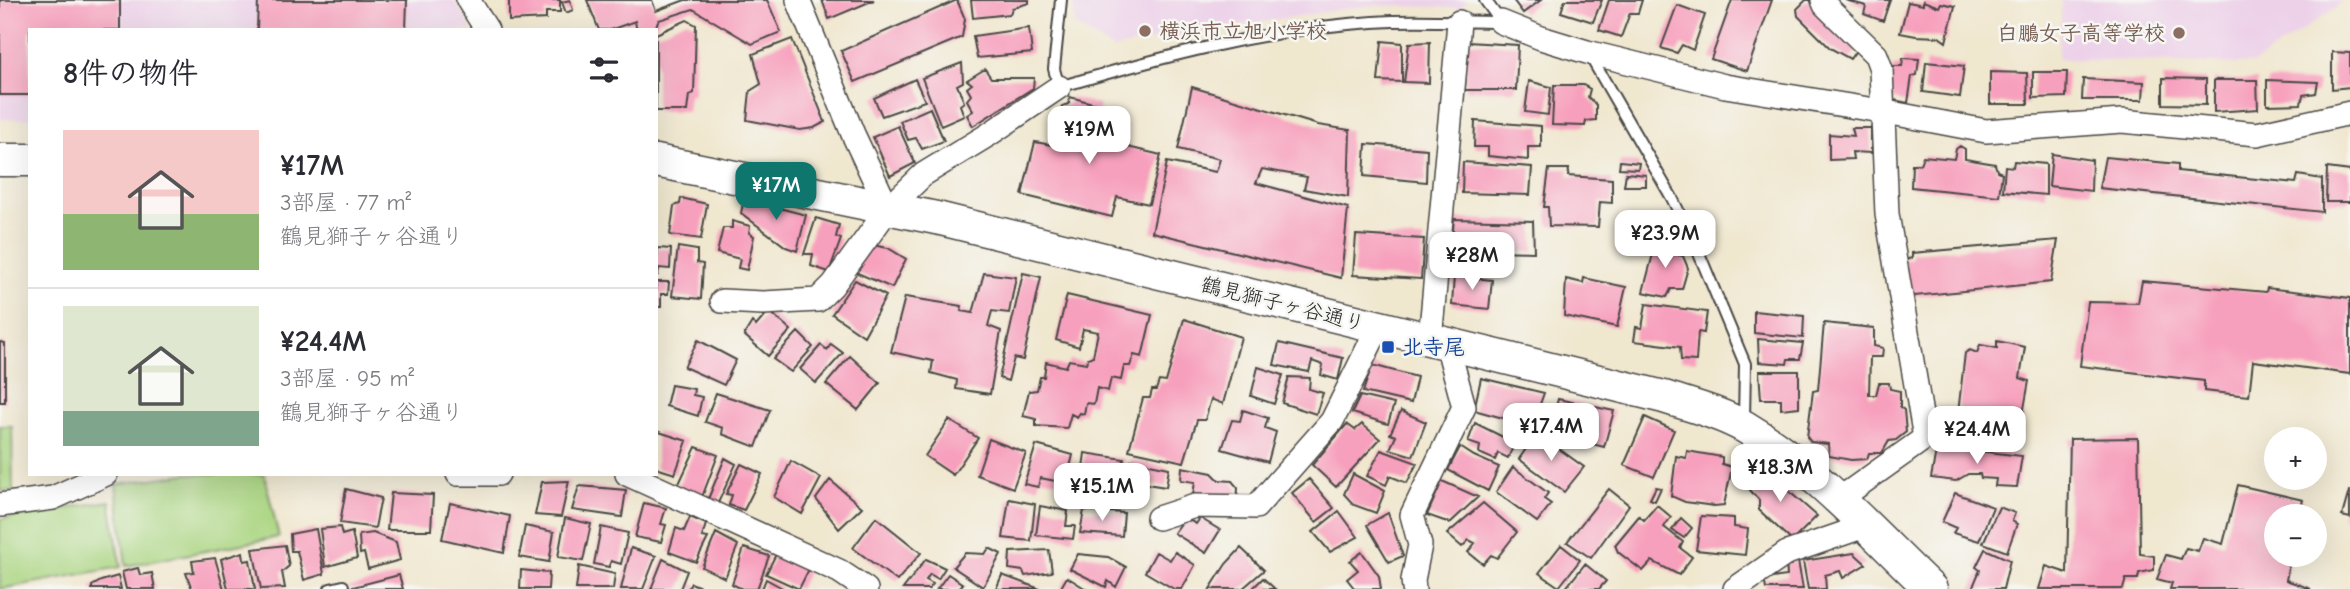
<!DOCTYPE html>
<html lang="ja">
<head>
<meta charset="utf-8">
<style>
  :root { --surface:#fff; --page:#f7f7f7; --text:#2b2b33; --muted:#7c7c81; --line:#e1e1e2; --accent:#0f766e }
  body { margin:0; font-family:"Comic Neue","Klee One",sans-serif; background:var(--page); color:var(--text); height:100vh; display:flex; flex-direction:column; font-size:26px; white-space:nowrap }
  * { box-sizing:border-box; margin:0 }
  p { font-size:23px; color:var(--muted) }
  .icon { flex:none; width:38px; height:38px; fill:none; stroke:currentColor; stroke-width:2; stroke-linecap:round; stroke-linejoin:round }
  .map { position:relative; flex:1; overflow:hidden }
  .drawer { position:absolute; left:28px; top:28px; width:630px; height:448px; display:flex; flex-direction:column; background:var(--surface); border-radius:0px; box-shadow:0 7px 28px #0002 }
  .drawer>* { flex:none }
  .fabs { position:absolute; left:2264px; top:427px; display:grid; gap:14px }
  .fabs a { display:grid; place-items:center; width:63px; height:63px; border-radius:50%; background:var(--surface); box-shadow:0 7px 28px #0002; font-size:35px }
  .price { position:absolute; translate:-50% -60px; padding:0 16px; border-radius:14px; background:#fff; color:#222; font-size:23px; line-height:46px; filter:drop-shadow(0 2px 4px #0008) }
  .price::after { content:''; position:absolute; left:50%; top:42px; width:21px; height:16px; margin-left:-10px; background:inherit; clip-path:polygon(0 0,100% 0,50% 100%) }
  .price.active { background:var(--accent); color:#fff }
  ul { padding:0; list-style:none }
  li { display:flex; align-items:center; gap:21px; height:175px; padding:0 35px }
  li+li { border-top:2px solid var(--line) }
  li span { display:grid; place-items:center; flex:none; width:196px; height:140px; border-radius:0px; color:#555 }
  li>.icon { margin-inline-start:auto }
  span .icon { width:84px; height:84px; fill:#fffc; stroke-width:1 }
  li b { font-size:30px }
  h2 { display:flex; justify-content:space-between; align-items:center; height:84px; padding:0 35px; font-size:30px }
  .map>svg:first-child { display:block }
</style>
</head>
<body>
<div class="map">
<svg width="2350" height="589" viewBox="0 0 2350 589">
  <rect width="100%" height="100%" fill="#f6f6f2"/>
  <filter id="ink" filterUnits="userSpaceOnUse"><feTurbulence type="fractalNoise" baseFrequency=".0143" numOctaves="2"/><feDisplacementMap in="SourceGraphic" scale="14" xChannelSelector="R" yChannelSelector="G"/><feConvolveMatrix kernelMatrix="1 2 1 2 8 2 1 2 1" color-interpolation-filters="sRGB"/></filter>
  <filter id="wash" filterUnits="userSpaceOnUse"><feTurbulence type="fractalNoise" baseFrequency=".00686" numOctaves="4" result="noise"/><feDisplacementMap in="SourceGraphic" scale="28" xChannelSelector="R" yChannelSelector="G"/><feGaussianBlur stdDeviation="1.57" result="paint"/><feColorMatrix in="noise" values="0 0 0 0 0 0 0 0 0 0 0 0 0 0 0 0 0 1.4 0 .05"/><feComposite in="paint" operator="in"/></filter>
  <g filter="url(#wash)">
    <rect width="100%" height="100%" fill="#f0e7cf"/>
    <path fill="#edd1e9" d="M0,0h454l18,30h-442v89h-30z
      M1073,0h394l-6,8 -92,-3 -203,32 -53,12 -38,-24z
      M2062,0h280l-7,8 -82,56 -195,-5z"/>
    <path fill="#aad581" stroke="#6a8056" stroke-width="2" d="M0,426h12l1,65h-13z
      M186,474h78l15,63 -153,29 -10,-82z
      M110,501l11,66 -121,22v-70z"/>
    <g id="blocks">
      <path fill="#f7a0bd" d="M0,0h120v30h-90v65h-30z
        M258,0h149l-1,30h-149z
        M509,0h51v12h-14v7l-37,2z
        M570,0l3,10 -7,3 -4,-11z
        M587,0h65l4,11 29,-11h82l14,32 -29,12 -59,-35 -34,11 -4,8 -6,2 -13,-3 -1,-6 -25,9h-11z
        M822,0h52l-45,19z
        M957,0l8,19 -3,18 -107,45 -14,-31z
        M971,0h58v3l-17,5 -2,6 -37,4z
        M1513,0h28l-18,13z
        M1565,0h37l-9,22 -32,-10z
        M1609,0h33l-4,13h-8l-9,24 -22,-7z
        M1732,0h40l-25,71 -36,-12z
        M1806,0h4l47,49 -7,10 -20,-11 -32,-32 -1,-7z
        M1845,0h45l-7,21 -19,-7 2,-8z
        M1923,1l16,6 2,-4 14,3 -9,36 -7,-5 -23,-1 -16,-3 8,-31 15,3z
        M1677,5l28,10 -12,35 -11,-5 -5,8 -16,-5z
        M687,20l9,5 -2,68 -5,2 -2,16h-31v-77z
        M1029,28l3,25 -55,5 -4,-22z
        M792,39l33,83 -11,6 -14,2 -53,-10 3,-29 11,-7 -8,-30z
        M1382,41l20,2v39l-24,-1z
        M1430,42l-1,41 -25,-1 5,-39z
        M1467,42l51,3 -2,45h-51z
        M2332,52l18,1v34l-18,2z
        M1903,58l16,1 -2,16 -5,1 -4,27 -19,-4 5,-33h8z
        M1926,62l38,4 -4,31 -37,-5z
        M962,63l1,19 -6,3 7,17 -4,3 4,11 -23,10 -19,-48z
        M985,69l6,9h43l-1,10 -60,38 -6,-11 6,-4 -6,-11 4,-5 -4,-7 5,-4 -5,-4z
        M1990,72l37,1 1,31h-38z
        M2033,72h34l-1,25 -33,1z
        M2163,78l43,1v26l-43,-1z
        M915,79l10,22 -43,15 -8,-18z
        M2083,79l61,3 -1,18h-61z
        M2214,80h43l1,29 -44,3z
        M2267,80l51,2 -2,11 -13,2 -2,9 -34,1z
        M1529,81l22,6 -3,28 -23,-3z
        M1554,85h29l7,4 -2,8 8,8v15l-10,1 -1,5 -33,-1z
        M1192,87l126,38 32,5 -2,67 -44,-8 3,-12 -45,-8 -6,14 92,25 -7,70 -189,-46 15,-70 49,10 4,-13 -42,-10z
        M1070,97l30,8 -6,34 67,16 -12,49 -32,-7 -5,20 -90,-22 13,-53 22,4 7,-26 -6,-1 4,-13 7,-2z
        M930,108l14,33 -22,8 -6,-11 -8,2 -8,-19z
        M1475,121l66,5v21h-13v13l-40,-4v-9h-14z
        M898,126l17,37 -25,13 -17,-39z
        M1852,128h19v25l-19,-1 1,7 -24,1v-26l25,2z
        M1366,144l61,5 -1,33 -62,-6z
        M1960,146l5,3v10l30,5 2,7 5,2 -3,23 -88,-9 1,-23h8l3,-8 31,3 2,-10z
        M2052,154l40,6 -1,31 -42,-5z
        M2105,157l73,7v7l118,12 2,-8 24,4v33l-223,-24z
        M1620,161l19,2 -1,6 -19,-1z
        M2014,161l32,3v31l-43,-4 2,-25 8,1z
        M1463,162l69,5 -2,28 -68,-2z
        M2327,168l23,3v31h-24z
        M1549,169h20l-1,7 44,3v24l-12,-1 -2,25 -49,-1 -1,-19h-4z
        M1626,173l20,2v11h-22z
        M681,198l26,6 -6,35 -31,-4 4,-29 6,-2z
        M744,199l62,16 -9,36 -11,-4 -45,-34z
        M816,218l23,7 -3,12 5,2 -12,33 -18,-6 2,-12h-9z
        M1454,219l79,2 1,31 -83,-2z
        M732,221l18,5 -1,7 5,3 -7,34 -9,-2 2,-9 -23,-6 6,-25h9z
        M1356,235l68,4 -3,40 -68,-4z
        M1657,239l17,4v11l9,2 5,12 -6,21h-11l-4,8 -24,-5z
        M2058,240l-7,42 -146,15 -5,-36 12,-3v-5z
        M867,244l21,4 18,11 -14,29 -37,-16z
        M678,247l19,3v13l6,1 -2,35 -29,-3z
        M658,248l13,1 -1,20 -11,-1 -1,7h-2z
        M984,273l32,4 -7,36 -17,-2 -4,15 13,5 -11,63 -34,-5 1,-9 -26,-7 2,-12 -42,-9 14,-55 57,9 -1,5 12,2z
        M1023,273l18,4 -18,83 -9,-2 -6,23 -9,-3z
        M1454,276l38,4 -3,29 -37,-4z
        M1584,278l42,9 -9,40 -53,-11 2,-37 17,4z
        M855,280l31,16 -22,40 -32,-22z
        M2142,281l124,11 1,-4 83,10v76l-97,-13 -4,35 -45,-5v-10l-124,-15 8,-64 50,1z
        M656,282h13l-1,12h-7v13h-5z
        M1067,295l85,20 -10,42 -8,-2 -4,11h-6l-3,14 -10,-2 -3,13 -11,-3 -3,16 -8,-1 -2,11 -4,-1 -3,4 -6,-3 -4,14 -31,-2v-7l-13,-3 6,-25 8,-1 3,-13h4l2,-15 20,5 3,-7 18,3 1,-5 5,-2 5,-24 -15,-3 -4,18 -23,-7z
        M1646,304l61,8 -3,21 -6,-1 -2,29 -15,-1 -1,-13 -46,-6 2,-14 6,1z
        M769,311l22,19 -23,26 -24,-21 8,-13 4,4z
        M1754,311l50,5 -1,22 -49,-5z
        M1184,319l57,18 -18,67 -12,-5 -6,21h-8l-13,42 -55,-12 14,-52h7l2,-8h4l3,-9 7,1z
        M1824,323l50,5v18l9,2 -1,9h-12l-1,38h7l3,-12h10l1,6 10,2v16l4,3 2,22 -10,8 -7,1 -7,12h-13l-2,6 -16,1 -22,-4 -1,-12 -17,-2 -4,-5 6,-46 5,-1z
        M798,332l15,15 -22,25 -18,-13z
        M1758,339l45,4 -3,16h-12l-1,5 -28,-2z
        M698,340l38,20 -12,25 -40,-18z
        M1997,341l28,6 -5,31 9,3 -7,39 -64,-7 7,-60 5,-3 7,3 3,-8 17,3z
        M0,342l5,1v59h-5z
        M1279,343l64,15 -5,22 -17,-5 2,-10 -11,-4 -3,11 -35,-7z
        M831,344l12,9 -27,30 -16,-14 21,-24 6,5z
        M850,356l30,27 -22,27 -32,-26z
        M1372,365l45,12 -6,26 -48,-11z
        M1258,367l25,8 -9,29 -23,-8z
        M1759,371h40v36l-18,2v-10h-20z
        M1289,377l21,1 -1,11 14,4 -7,21 -34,-11z
        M1481,378l63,15 -12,33 -58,-16z
        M671,385l23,4 -1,6 9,2 -4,19 -32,-10z
        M716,393l54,17 -14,37 -34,-13 1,-6 -18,-6z
        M1360,396l34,8 -6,20 -36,-11z
        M1558,399l56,12 -10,36 -55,-14z
        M1243,410l25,8 -3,10 11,4 -8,30 -46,-13 10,-29 8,1z
        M1401,411l25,11 -13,34 -23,-7 6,-13 -6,-2z
        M1645,417l29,13 -20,47 -30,-12z
        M949,420l29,18 -25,37 -28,-19z
        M1475,423l40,20 -7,15 -10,-5 -3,7 -16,-7 1,-7 -12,-4z
        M1347,424l8,6 7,-6 18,15 -44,48 -24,-22z
        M656,431l31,10 -12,33 -19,-6z
        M1537,433l47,34 -20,25 -45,-33z
        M2138,438l2,116 14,2v14l-15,3 -1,6h-12l-3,10h-84l7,-23 21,7 3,-134z
        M989,439l37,14 -13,35 -36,-13z
        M1036,445l37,10 -7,28 -26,-5 -2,9 -14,-3z
        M1937,446l85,10 -5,31 -22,-1 1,-7 -15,-1 -1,-4h-12l-12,7 -25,-3z
        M696,447l22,8 -16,42 -26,-7z
        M1460,447l14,9 25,11 -11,24 -40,-21z
        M1381,450l36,13 -10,20 -17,-7 -4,9 -19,-9z
        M1687,451l35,6v7l10,3 -8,38 -10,1 -29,-4 -14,-6 5,-40 10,2z
        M1085,453l39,6 -2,18 -12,-1 -9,6 -19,-6z
        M725,458l11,6 -18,39 -10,-4z
        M1131,460l38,8 -3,19 -39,-6z
        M791,461l30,17 -19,36 -28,-17z
        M741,464l21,10 -18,36 -15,-5 3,-10 -6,-1z
        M1759,465l58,51 -25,25 -33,-31v-10l-9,-10 -1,-16z
        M1182,467l30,6 7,7 13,1 6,7 -1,13 -44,-6 2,-13 -14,-2z
        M1513,467l35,26 -4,6 7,5 -14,18 -41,-30z
        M1353,474l32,17 -9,22 -22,-8 -10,-11z
        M1309,479l25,29 -18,14 -24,-29z
        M830,480l32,27 -23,22 -23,-30z
        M569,481l-8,36 -26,-2 7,-33z
        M1442,481l36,16 -28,26 -23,-8z
        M2238,485l65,15 -4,16h-22v39h14l-5,25 25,9h-141l2,-6 -15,-4 9,-24 15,4 5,-11 12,3 5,-13 20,6z
        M579,486l47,4 -4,27 -50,-7z
        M1656,487l5,1 -6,13 -5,-2z
        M346,489l35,9 -6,30 -35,-5z
        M1609,489l20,16 -38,53 -24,-16z
        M2349,491h1v27l-8,-2z
        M391,493l42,2 -2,35h-44z
        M1955,493l38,14 -14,34 -26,-8 3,-5 -14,-6z
        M1009,499l26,5 -4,37 -28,-3z
        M450,503l60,13 -6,37 -62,-14z
        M644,503l22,5 -5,16 5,1 -5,17 -26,-5z
        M1483,503l34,29 -20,26 -6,-3 -8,9 -15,-12 7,-9 -6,-3 -7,7 -15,-13z
        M1657,505l14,12 -7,10 19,15 -3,6 12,9 -13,18 -27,-14 -9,10 -25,-19 -3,-7 24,-29 5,4z
        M1040,506l28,5 -2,15h9l-2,13 -37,-4z
        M1999,507l16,6 -3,8 5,3 -10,28 -24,-9z
        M1084,510l40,3 -2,23 -42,-3z
        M1339,511l19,26 -28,15 -17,-20z
        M1388,513l15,43 -14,6 -22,-37z
        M1701,516l33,2v9l14,2 -3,26 -49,-5z
        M690,517l16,7 -4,13 6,1 -12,24 -27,-10 7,-24 8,3z
        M876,517l45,36 -24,28 -44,-33z
        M565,518l26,6 -8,37 -25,-4z
        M1185,518l11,6 4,-6 20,12 -14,23 -32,-20z
        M1681,518l11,10 -8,10 -12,-8z
        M525,526l29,6 -5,30 -30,-5z
        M340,527l2,8 10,-3 5,26 -32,9 -5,-38z
        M601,527l27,6 -7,31 -10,-3 -2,6 -15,-3z
        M316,529l8,45 -20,6 -7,-29h-6l-1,-17z
        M373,533l23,9 4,18 -32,9 -4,-16 -4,1 -1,-19z
        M716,533l22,12 -13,33 -23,-11z
        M285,545l4,21 -7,6 3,16 -24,1 -8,-40z
        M1561,545l19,15 -21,27 -20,-14z
        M631,548l25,8 -13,33h-22z
        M744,548l25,8 -12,33h-15l-10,-5z
        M989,548l12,6 -18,33 -30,-20 12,-14 20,1z
        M1241,548l23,22 -22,19h-32l16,-25z
        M1985,549l25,11 -7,29h-31l8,-19 -4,-3z
        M1049,550l3,22 -27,4 -2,-5 -14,-2 1,-17z
        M243,552l1,9 6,-1 5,29h-27l-7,-30z
        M777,552l33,15 -11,22 -33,-15z
        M1156,552l14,8 5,-8 20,13 -13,24h-8l-29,-17z
        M1362,552l17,24 2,13h-26l-8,-10 11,-9 -8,-9z
        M1854,553l12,11 -23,14 -3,-7 -15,4 1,14h-18l-5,-28z
        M1078,554l30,3 18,10 -10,20 -8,-6 -2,6 -36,-18z
        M215,558l9,31h-32l-6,-16 8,-1 -2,-11z
        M663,559l24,12 -7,18h-29z
        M926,559l19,9 -7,11 -8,-5 -4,6 7,4 -4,5h-26z
        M1798,561l5,28h-37l-2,-10 23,-3 -1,-14z
        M1585,564l21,17 -7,8h-34z
        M579,566l36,8 -2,15h-37z
        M138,568l2,7 12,-2 3,16h-29l-4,-17z
        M521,570l28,3 -1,16h-28z
        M948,574l15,10 -5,5h-21z
        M399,575l4,14h-54v-1z
        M1002,575l38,14h-44z
        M118,576l3,13h-29v-3l9,-5z
        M1067,577l19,12h-26z
        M1263,578l12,11h-23z
        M766,579l18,10h-22z
        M691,583l14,6h-17z"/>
    </g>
  </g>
  <g filter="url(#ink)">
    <use href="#blocks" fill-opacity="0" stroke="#494744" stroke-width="2"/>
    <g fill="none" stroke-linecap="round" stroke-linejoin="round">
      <defs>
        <path id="lane" d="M1061,0l-7,69 5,18c102,-30 207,-58 314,-65 42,-3 85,0 128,0
          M1485,0l16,22
          M1589,54l83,144 26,53 47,113 -1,56
          M330,589l13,-3"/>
        <path id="street" d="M468,0l19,30
          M798,0l55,134 35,75
          M1823,0l2,5 51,50 5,14 6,145 38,224 -87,62
          M1501,22l40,16 46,14 138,34 156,25 105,20 136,-10 135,13 93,-21
          M722,301l41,2 55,-3 15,-15 55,-76 36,-35 64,-39 71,-48
          M1430,340l29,-318
          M458,474h40
          M627,474l212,97 27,18
          M0,505l53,-7 53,-24
          M1158,518l37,-12 61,1 76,-86 46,-93
          M1414,589l-1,-9 7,-35 -8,-30 52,-108 -17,-63
          M1735,589l52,-36 78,-27"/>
        <path id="secondary" d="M0,160h30
          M656,161l285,58 723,178c28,9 56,16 81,30 71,42 127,106 186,162"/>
      </defs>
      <use href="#lane" stroke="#494744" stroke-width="14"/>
      <use href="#street" stroke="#494744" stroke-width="26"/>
      <use href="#secondary" stroke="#494744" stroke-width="35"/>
      <use href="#lane" stroke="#fff" stroke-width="10"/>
      <use href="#street" stroke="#fff" stroke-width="23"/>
      <use href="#secondary" stroke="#fff" stroke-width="32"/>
    </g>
  </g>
  <g fill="#8d6e63" stroke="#f6f6f2" stroke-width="2.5">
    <circle cx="1145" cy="31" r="7"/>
    <circle cx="2179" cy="33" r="7"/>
  </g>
  <rect fill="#1a4fb4" stroke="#f6f6f2" stroke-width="2.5" x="1381" y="340" width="14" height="14" rx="3.5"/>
  <g text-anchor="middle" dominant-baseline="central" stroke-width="5" stroke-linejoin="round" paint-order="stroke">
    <g font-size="21" font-weight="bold" fill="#785e54" stroke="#f6f6f2" text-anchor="start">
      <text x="1159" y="31">横浜市立旭小学校</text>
      <text x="2165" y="33" text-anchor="end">白鵬女子高等学校</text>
    </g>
    <g font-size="21" fill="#2b2b2b" stroke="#f6f6f2">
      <text transform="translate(1283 304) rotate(14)">鶴見獅子ヶ谷通り</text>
    </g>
    <g font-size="21" font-weight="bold" fill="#164399" stroke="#f6f6f2" text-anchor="start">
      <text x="1402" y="347">北寺尾</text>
    </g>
  </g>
</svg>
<div class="fabs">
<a>+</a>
<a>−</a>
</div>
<b class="price" style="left:1089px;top:166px">¥19M</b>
<b class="price active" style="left:776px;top:222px">¥17M</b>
<b class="price" style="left:1665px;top:270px">¥23.9M</b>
<b class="price" style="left:1472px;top:292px">¥28M</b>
<b class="price" style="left:1551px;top:463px">¥17.4M</b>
<b class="price" style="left:1977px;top:466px">¥24.4M</b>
<b class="price" style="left:1780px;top:504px">¥18.3M</b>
<b class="price" style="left:1102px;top:523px">¥15.1M</b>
<section class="drawer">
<h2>8件の物件<svg class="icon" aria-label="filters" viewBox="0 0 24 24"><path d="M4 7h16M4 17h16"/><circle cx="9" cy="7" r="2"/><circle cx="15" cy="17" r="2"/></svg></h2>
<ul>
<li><span style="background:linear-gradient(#f6c9c9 60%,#8fb573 0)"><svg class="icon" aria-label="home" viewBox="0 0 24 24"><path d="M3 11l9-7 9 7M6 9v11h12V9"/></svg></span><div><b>¥17M</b><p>3部屋 · 77 m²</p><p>鶴見獅子ヶ谷通り</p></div></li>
<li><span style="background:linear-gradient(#dfe7d0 75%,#7fa58c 0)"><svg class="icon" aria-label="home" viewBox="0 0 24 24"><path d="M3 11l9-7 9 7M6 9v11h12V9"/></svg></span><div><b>¥24.4M</b><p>3部屋 · 95 m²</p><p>鶴見獅子ヶ谷通り</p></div></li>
</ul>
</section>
</div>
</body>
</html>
